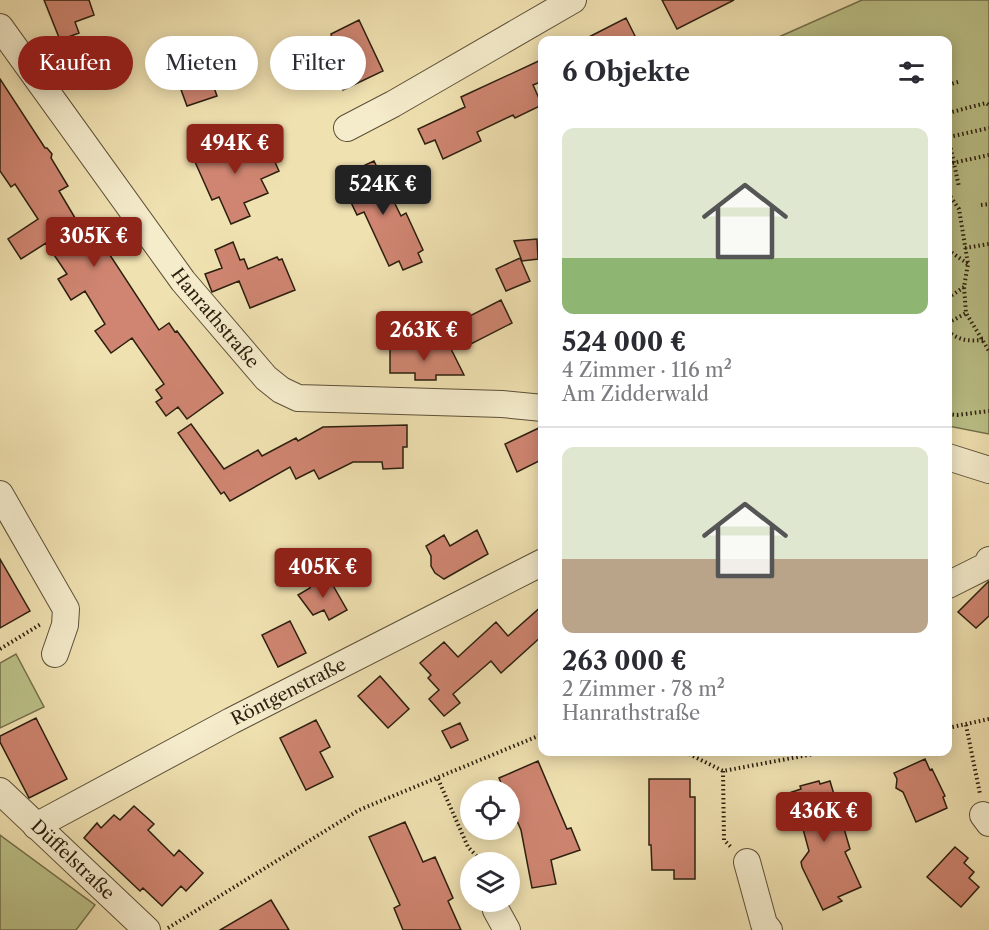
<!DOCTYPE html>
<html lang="de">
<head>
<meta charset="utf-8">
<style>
  :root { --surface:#fff; --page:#f7f7f7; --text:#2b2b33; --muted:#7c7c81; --line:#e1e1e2; --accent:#8f2418 }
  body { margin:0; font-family:"Libre Caslon Text",serif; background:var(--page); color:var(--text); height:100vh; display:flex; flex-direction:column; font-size:22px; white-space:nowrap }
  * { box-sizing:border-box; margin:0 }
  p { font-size:20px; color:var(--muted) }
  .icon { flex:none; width:33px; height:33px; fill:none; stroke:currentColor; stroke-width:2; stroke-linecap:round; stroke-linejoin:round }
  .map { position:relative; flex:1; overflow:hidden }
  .side { position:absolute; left:538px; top:36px; width:414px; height:720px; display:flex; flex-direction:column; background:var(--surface); border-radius:12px; box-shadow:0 3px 15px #0003 }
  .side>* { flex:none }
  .guide { position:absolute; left:18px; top:36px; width:430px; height:54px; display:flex; gap:12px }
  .tools { position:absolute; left:460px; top:780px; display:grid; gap:12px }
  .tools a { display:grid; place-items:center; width:60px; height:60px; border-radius:50%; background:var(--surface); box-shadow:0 3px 15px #0003; font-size:30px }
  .price { position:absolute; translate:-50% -51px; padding:0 14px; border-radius:6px; background:var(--accent); color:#fff; font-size:20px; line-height:39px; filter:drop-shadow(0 2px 3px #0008) }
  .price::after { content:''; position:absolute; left:50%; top:36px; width:18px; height:14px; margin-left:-9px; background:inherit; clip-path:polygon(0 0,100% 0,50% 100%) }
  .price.on { background:#222; color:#fff }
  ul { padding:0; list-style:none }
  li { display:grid; align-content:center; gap:12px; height:318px; padding:0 24px }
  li+li { border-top:2px solid var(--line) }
  li span { display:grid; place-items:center; height:186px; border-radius:12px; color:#555 }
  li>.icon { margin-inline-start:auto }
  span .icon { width:108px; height:108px; fill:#fffc; stroke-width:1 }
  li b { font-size:26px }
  h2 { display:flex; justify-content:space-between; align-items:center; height:72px; padding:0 24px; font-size:26px }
  .chip { padding:0 21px; border-radius:27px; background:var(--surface); box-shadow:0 3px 15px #0003; font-size:21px; line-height:54px }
  .chip.on { background:var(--accent); color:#fff }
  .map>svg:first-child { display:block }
</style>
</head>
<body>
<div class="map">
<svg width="989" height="930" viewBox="0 0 989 930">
  <rect width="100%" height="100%" fill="#f0e1b1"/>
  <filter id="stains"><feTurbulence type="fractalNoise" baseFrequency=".00333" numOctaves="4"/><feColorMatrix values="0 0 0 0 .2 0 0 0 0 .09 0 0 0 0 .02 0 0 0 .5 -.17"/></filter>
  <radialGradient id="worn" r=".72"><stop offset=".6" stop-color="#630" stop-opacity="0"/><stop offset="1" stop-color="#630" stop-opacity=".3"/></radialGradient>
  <path fill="#bcc289" stroke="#74704c" stroke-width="1.5" d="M862,0h127v434l-41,-8v-386h-176z
    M16,654l28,53 -44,21v-65z
    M0,835l95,70 -19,25h-76z"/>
  <path fill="#cf8571" stroke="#2b1f0e" stroke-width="1.5" d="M44,0h45l5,15 -19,7 4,11 -19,7z
    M662,0h72l-57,29z
    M626,18l11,22h-54z
    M359,20l24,51 -40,19 -19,-40 9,-4 -2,-12z
    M543,59v22l-10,4 9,20 -27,13 -2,-3 -36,17 4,9 -38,18 -8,-19 -10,4 -7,-15 47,-22 -4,-10z
    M210,76l7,20 -30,10 -7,-19z
    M0,79l45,69h2l5,6 -1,4 17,28 -9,5 38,64 9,-6 53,81 10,-7 6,9 2,-1 46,62 -36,26 -9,-12 -12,9 -10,-14 6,-4 -6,-8 8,-6 -32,-46 -21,15 -16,-22 10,-7 -20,-33 -14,9 -13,-21 9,-5 -21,-31 -25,16 -13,-20 30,-20 -23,-35 -4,3 -11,-16z
    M222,140l15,12 28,-12 14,31 -18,8 7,14 -24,10 6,13 -19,8 -12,-27 -7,3 -21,-47z
    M374,161l27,55 5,-3 17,37 -5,3 4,9 -19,8 -4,-9 -10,5 -25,-54 -7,3 -18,-38z
    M537,239l1,20 -16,2 -8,-20z
    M233,242l7,18 4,-1 4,10 29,-12 2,3 3,-1 13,31 -45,18 -11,-27 -27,11 -7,-18 17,-6 -7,-18z
    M520,258l10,23 -24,10 -10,-22z
    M501,300l11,23 -49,25 -11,-23z
    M390,347h60l14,28h-28v5h-21v-7h-25z
    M191,424l33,45 34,-19 4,6 34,-18 2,3 25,-14 84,-2v22h-4v21l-20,1 -1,-7h-29l-34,17 -5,-9 -18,9 -6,-12 -60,34 -6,-9 -3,2 -43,-61z
    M543,426v33l-26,13 -12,-28z
    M477,530l11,24 -44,25 -9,-6 -4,-7v-10l-5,-10 18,-11 6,11z
    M0,559l30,52 -30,17z
    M327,575l20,35 -18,10 -5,-10 -11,5 -15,-20 12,-7 -1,-3z
    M989,581v35l-13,12 -18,-16z
    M543,605v30l-42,38 -10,-12 -38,33 7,9 -16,13 -15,-17 10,-9 -11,-12 3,-3 -11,-12 24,-21 14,15 38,-35 12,14z
    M290,621l16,32 -28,14 -16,-32z
    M380,676l29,33 -21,19 -30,-32z
    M36,718l31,61 -38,19 -29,-56v-6z
    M316,720l14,27 -10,5 13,25 -27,13 -26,-52z
    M460,723l8,17 -17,8 -9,-17z
    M925,759l5,11 2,-1 13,27 -2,1 4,11 -31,14 -13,-30 -7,-4 1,-9 -3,-6z
    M538,761l29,68 4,-1 9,22 -29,10 5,24 -24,4 -11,-58 -11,-25v-15h-6l-5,-12z
    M649,779h41v18h5v82h-21v-9h-22l-1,-25h-2z
    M819,781l1,3 10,-3 20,68 -5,3 16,35 -23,10 4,4 -19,9 -21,-43 -1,-5 8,-11 -9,-33 -7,2 -7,-26 15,-5 -1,-3z
    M134,806l20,18 -6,6 26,26 5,-6 24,23 -17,18 -5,-5 -19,20 -19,-18 -3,3 -56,-53 13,-15 4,5 13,-13 6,5z
    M405,822l18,40 12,-5 18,41 -5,3 13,29h-58l-9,-22 6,-3 -31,-68z
    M955,847l13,11 -4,5 10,9 -5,6 10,9 -18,20 -34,-30z
    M271,900l18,30h-69z"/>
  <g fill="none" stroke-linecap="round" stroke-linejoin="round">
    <defs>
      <g id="minor">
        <path id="s1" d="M0,27l183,254 83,97 15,12 17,8 204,6 41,4"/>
        <path d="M347,128l46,-24 180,-104"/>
        <path d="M948,457l41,13"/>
        <path d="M0,494l66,115 -1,16 -10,29"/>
        <path d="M948,585l38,-19 3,-6"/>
        <path id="s2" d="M0,791l147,139"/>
        <path d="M983,815l6,8"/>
        <path id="s3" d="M36,826l195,-105 312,-159"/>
        <path d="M747,862l17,62 5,6"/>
        <path d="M494,902l2,8 11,20"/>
      </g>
    </defs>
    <use href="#minor" stroke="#5c5037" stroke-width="28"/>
    <path stroke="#2b1f0e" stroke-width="4" stroke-dasharray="1.5 3" stroke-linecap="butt" d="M948,85l10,-3
      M948,113l38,-10 3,2
      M948,135l11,52
      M949,137l40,-9
      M948,164l41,-9
      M948,193l11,16 9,55 -4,23 2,26 23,38
      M981,205l8,-1
      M965,248l24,-4
      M948,250l20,14
      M948,298l16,-11
      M948,323l18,-10
      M948,331c11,10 21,10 36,9
      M948,414l9,1 32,-4
      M0,649l41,-25
      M966,725l14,69
      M948,728l41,-9
      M685,752l38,19 101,-19
      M723,771l1,69 8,8
      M438,779l30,68 14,15
      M168,928l191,-118 184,-76"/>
    <use href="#minor" stroke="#f5eccc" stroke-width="26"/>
  </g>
  <g text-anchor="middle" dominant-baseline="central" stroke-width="4.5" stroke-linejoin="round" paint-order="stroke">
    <g font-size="18" fill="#2b1f0e" stroke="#f5eccc">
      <text stroke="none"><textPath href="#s1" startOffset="362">Hanrathstraße</textPath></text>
      <text stroke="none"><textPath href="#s3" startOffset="286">Röntgenstraße</textPath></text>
      <text stroke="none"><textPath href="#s2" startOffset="100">Düffelstraße</textPath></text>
    </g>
  </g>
  <rect width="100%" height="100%" filter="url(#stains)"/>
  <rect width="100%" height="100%" fill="url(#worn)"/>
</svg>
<div class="tools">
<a><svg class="icon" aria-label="locate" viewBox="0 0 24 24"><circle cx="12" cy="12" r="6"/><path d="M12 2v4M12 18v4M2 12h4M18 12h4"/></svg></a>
<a><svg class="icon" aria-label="layers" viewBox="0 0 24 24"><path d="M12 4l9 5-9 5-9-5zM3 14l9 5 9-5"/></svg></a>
</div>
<b class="price" style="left:235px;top:175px">494K €</b>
<b class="price on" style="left:383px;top:216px">524K €</b>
<b class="price" style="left:94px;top:268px">305K €</b>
<b class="price" style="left:424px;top:362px">263K €</b>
<b class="price" style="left:323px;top:599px">405K €</b>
<b class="price" style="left:824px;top:843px">436K €</b>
<div class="guide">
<a class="chip on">Kaufen</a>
<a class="chip">Mieten</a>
<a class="chip">Filter</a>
</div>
<section class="side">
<h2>6 Objekte<svg class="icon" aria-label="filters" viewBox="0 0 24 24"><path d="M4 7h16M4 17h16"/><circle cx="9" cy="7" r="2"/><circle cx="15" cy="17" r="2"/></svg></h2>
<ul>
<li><span style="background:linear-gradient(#dfe7d0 70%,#8fb573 0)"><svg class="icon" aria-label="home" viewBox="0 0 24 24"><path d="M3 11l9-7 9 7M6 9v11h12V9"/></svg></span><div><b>524 000 €</b><p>4 Zimmer · 116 m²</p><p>Am Zidderwald</p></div></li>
<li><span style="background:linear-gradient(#dfe7d0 60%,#b9a48a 0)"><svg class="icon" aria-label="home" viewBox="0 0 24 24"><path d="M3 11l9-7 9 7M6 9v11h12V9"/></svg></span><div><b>263 000 €</b><p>2 Zimmer · 78 m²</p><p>Hanrathstraße</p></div></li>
</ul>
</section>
</div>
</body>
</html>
